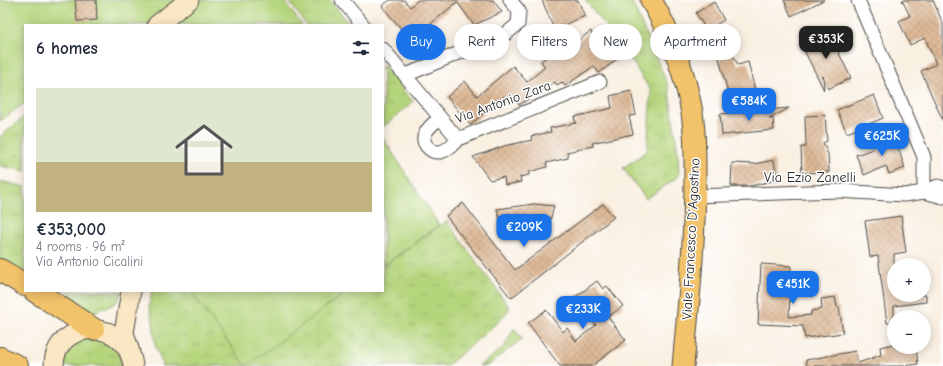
<!DOCTYPE html>
<html lang="en">
<head>
<meta charset="utf-8">
<style>
  :root { --surface:#fff; --page:#f2f2f3; --text:#1f2937; --muted:#747a83; --accent:#1a73e8 }
  body { margin:0; font-family:"Comic Neue",sans-serif; background:var(--page); color:var(--text); height:100vh; display:flex; flex-direction:column; font-size:15px; white-space:nowrap }
  * { box-sizing:border-box; margin:0 }
  p { font-size:13px; color:var(--muted) }
  .icon { flex:none; width:22px; height:22px; fill:none; stroke:currentColor; stroke-width:2; stroke-linecap:round; stroke-linejoin:round }
  .map { position:relative; flex:1; overflow:hidden }
  .drawer { position:absolute; left:24px; top:24px; width:360px; height:268px; display:flex; flex-direction:column; background:var(--surface); border-radius:0px; box-shadow:0 2px 10px #0003 }
  .drawer>* { flex:none }
  .banner { position:absolute; left:396px; top:24px; width:380px; height:36px; display:flex; gap:8px }
  .controls { position:absolute; left:887px; top:258px; display:grid; gap:8px }
  .controls a { display:grid; place-items:center; width:44px; height:44px; border-radius:50%; background:var(--surface); box-shadow:0 2px 10px #0003; font-size:20px }
  .price { position:absolute; translate:-50% -34px; padding:0 9px; border-radius:8px; background:var(--accent); color:#fff; font-size:13px; line-height:26px; filter:drop-shadow(0 1px 2px #0008) }
  .price::after { content:''; position:absolute; left:50%; top:24px; width:12px; height:9px; margin-left:-6px; background:inherit; clip-path:polygon(0 0,100% 0,50% 100%) }
  .price.active { background:#222; color:#fff }
  ul { padding:0; list-style:none }
  li { display:grid; align-content:center; gap:8px; height:212px; padding:0 12px }
  li span { display:grid; place-items:center; height:124px; border-radius:0px; color:#555 }
  li>.icon { margin-inline-start:auto }
  span .icon { width:72px; height:72px; fill:#fffc; stroke-width:1 }
  li b { font-size:17px }
  h2 { display:flex; justify-content:space-between; align-items:center; height:48px; padding:0 12px; font-size:17px }
  .pill { padding:0 14px; border-radius:18px; background:var(--surface); box-shadow:0 2px 10px #0003; font-size:14px; line-height:36px }
  .pill.active { background:var(--accent); color:#fff }
  .map>svg:first-child { display:block }
</style>
</head>
<body>
<div class="map">
<svg width="943" height="366" viewBox="0 0 943 366">
  <defs>
    <pattern id="grass-tufts" width="24" height="20" patternUnits="userSpaceOnUse"><rect width="24" height="20" fill="#b5d57d"/><path d="M3 7l-1-3M5 7V3M7 7l1-3M15 17l-1-3M17 17v-4M19 17l1-3" fill="none" stroke="#9cb76c"/></pattern>
    <pattern id="building-cross-hatch" width="8" height="8" patternUnits="userSpaceOnUse"><rect width="8" height="8" fill="#ddb996"/><path d="M0 0l8 8M0 8l8-8" fill="none" stroke="#be9f81"/></pattern>
  </defs>
  <rect width="100%" height="100%" fill="#fff"/>
  <filter id="ink" filterUnits="userSpaceOnUse"><feTurbulence type="fractalNoise" baseFrequency=".025" numOctaves="2"/><feDisplacementMap in="SourceGraphic" scale="8" xChannelSelector="R" yChannelSelector="G"/><feConvolveMatrix kernelMatrix="1 2 1 2 8 2 1 2 1" color-interpolation-filters="sRGB"/></filter>
  <filter id="wash" filterUnits="userSpaceOnUse"><feTurbulence type="fractalNoise" baseFrequency=".012" numOctaves="4" result="noise"/><feDisplacementMap in="SourceGraphic" scale="16" xChannelSelector="R" yChannelSelector="G"/><feGaussianBlur stdDeviation="0.9" result="paint"/><feColorMatrix in="noise" values="0 0 0 0 0 0 0 0 0 0 0 0 0 0 0 0 0 1.4 0 .05"/><feComposite in="paint" operator="in"/></filter>
  <g filter="url(#wash)">
    <rect width="100%" height="100%" fill="#f9f0e2"/>
    <path fill="url(#grass-tufts)" stroke="#708054" d="M288,0h42l20,25h-44z
      M585,0h46l37,85 10,68 1,23 -33,23 -23,-31 24,-17 4,-60 -29,-45z
      M383,65l30,37 -30,25z
      M25,116v55l-25,-5v-29z
      M0,181l25,6v94l-25,-17z
      M447,221l63,87 -10,12 -53,46h-286l1,-3 -7,-18 -2,-24 -4,-15 3,-15h38l56,74 102,-74h35v-25z
      M39,291h83l-5,11 -11,6 -37,11z
      M514,328l8,11 -35,27h-8l25,-19z
      M86,339c22,1 30,5 37,27h-60c1,-14 10,-22 23,-27z"/>
    <path fill="#b5d57d" stroke="#708054" d="M0,0h283l19,25h-277v78l-25,18z
      M383,138l56,87 -56,41z
      M190,291h158l-100,74h-3z"/>
    <g id="blocks">
      <path fill="url(#building-cross-hatch)" d="M75,0h21l1,20 -20,1z
        M390,0h14l6,7 8,-7h75l9,12 -28,13 -17,-23 -30,25 10,12 -16,13 -39,-46z
        M542,0h36l7,16 -31,13z
        M784,0h40l-33,16z
        M902,0h31l10,24v97l-22,-50 15,-7 -11,-26 -15,7 -11,-24 11,-5z
        M714,2l10,18 -7,4 21,41 10,-3 7,28 -26,7 -10,-39 -11,-21 2,-1 -14,-23z
        M602,27l20,28 -23,18 -5,-7 -29,20 -3,-4 -5,3 -2,-3 -36,23 -3,-5 -6,3 -6,-7 -34,29 -23,-28 18,-16 12,15 36,-30 14,16 18,-15 -4,-6 18,-13 4,4 28,-21 1,4z
        M828,31l23,47 -23,11 -5,-13 1,14 -23,-46z
        M631,91l5,24 -7,1 4,18 -41,9 1,3 -26,6 1,6 -22,5 1,4 -18,5v3l-9,2 1,5 -16,3 -1,-8 -14,3 -17,-23 31,-11 28,-6 -1,-4 20,-4 -1,-4 26,-5 -2,-6 38,-9 -2,-12z
        M874,95l9,23 -36,15 -10,-23z
        M789,108l-20,11 4,-1 1,12 -52,5 -2,-21z
        M825,115l2,26 -4,2 5,11 1,18 -27,1 -1,-26h5l-1,-31z
        M894,136l11,32 -16,6 -3,-8 -22,9 -8,-20 17,-6 -2,-4z
        M774,160l3,20 -27,6h-19l1,-23 23,1z
        M463,203l52,67 88,-66 11,13 -103,81 -65,-82z
        M534,204l20,2 -4,15 -44,2 -6,-2 -3,-12z
        M901,216l5,36 -12,2v41h32v7l-32,4v17h-7l-9,-67 -8,1 -5,-36z
        M761,264l30,2 -2,51 22,-2v-4l11,-2 -1,-10 14,-2 2,10h2l4,26 -38,5 -2,-12 -45,-2z
        M597,281l6,8 4,-3 16,20 -15,11 18,23 -34,26h-32l-32,-43 18,-13 17,22 4,-4 9,13 20,-16 -22,-27z
        M894,344v3h22l2,17 -15,2h-96l-1,-6 49,-9 3,12 23,-8 -1,-8z"/>
    </g>
  </g>
  <g filter="url(#ink)">
    <use href="#blocks" fill-opacity="0" stroke="#4a4946" stroke-width="1"/>
    <g fill="none" stroke-linecap="round" stroke-linejoin="round">
      <defs>
        <path id="street" d="M342,0l21,25
          M858,0l66,157v35
          M383,49l75,90
          M406,75l101,-42 11,-9 1,-13 -9,-11
          M440,118c-5,4 -12,9 -15,16 -4,9 5,19 15,18 7,-1 13,-8 18,-13l142,-57
          M924,192l19,5
          M695,196l143,-5 67,4 19,-3 14,-6 5,2"/>
        <path id="secondary" d="M157,25l32,-25
          M130,352l-6,-19 7,-42
          M54,366c0,-47 73,-50 79,0"/>
        <path id="primary" d="M651,0c19,33 31,65 39,102 5,23 5,48 5,72 0,64 -6,128 -12,192"/>
        <path id="highway" d="M0,270l25,15
          M35,291l58,38
          M0,358l17,8"/>
      </defs>
      <use href="#street" stroke="#4a4946" stroke-width="15"/>
      <use href="#secondary" stroke="#4a4946" stroke-width="21"/>
      <use href="#primary" stroke="#4a4946" stroke-width="23"/>
      <use href="#highway" stroke="#4a4946" stroke-width="24"/>
      <use href="#street" stroke="#fff" stroke-width="13"/>
      <use href="#secondary" stroke="#fae7c3" stroke-width="19"/>
      <use href="#primary" stroke="#f2c36a" stroke-width="21"/>
      <use href="#highway" stroke="#f2c36a" stroke-width="22"/>
    </g>
  </g>
  <g text-anchor="middle" dominant-baseline="central" stroke-width="3" stroke-linejoin="round" paint-order="stroke">
    <g font-size="14" fill="#2b2b2b" stroke="#fff">
      <text transform="translate(503 102) rotate(-20)">Via Antonio Zara</text>
      <text x="810" y="177">Via Ezio Zanelli</text>
      <text transform="translate(691 239) rotate(-87)">Viale Francesco D'Agostino</text>
    </g>
  </g>
</svg>
<div class="controls">
<a>+</a>
<a>−</a>
</div>
<b class="price active" style="left:826px;top:60px">€353K</b>
<b class="price" style="left:749px;top:122px">€584K</b>
<b class="price" style="left:882px;top:157px">€625K</b>
<b class="price" style="left:524px;top:248px">€209K</b>
<b class="price" style="left:793px;top:305px">€451K</b>
<b class="price" style="left:583px;top:330px">€233K</b>
<div class="banner">
<a class="pill active">Buy</a>
<a class="pill">Rent</a>
<a class="pill">Filters</a>
<a class="pill">New</a>
<a class="pill">Apartment</a>
</div>
<section class="drawer">
<h2>6 homes<svg class="icon" aria-label="filters" viewBox="0 0 24 24"><path d="M4 7h16M4 17h16"/><circle cx="9" cy="7" r="2"/><circle cx="15" cy="17" r="2"/></svg></h2>
<ul>
<li><span style="background:linear-gradient(#dfe7d0 60%,#c2b280 0)"><svg class="icon" aria-label="home" viewBox="0 0 24 24"><path d="M3 11l9-7 9 7M6 9v11h12V9"/></svg></span><div><b>€353,000</b><p>4 rooms · 96 m²</p><p>Via Antonio Cicalini</p></div></li>
</ul>
</section>
</div>
</body>
</html>
